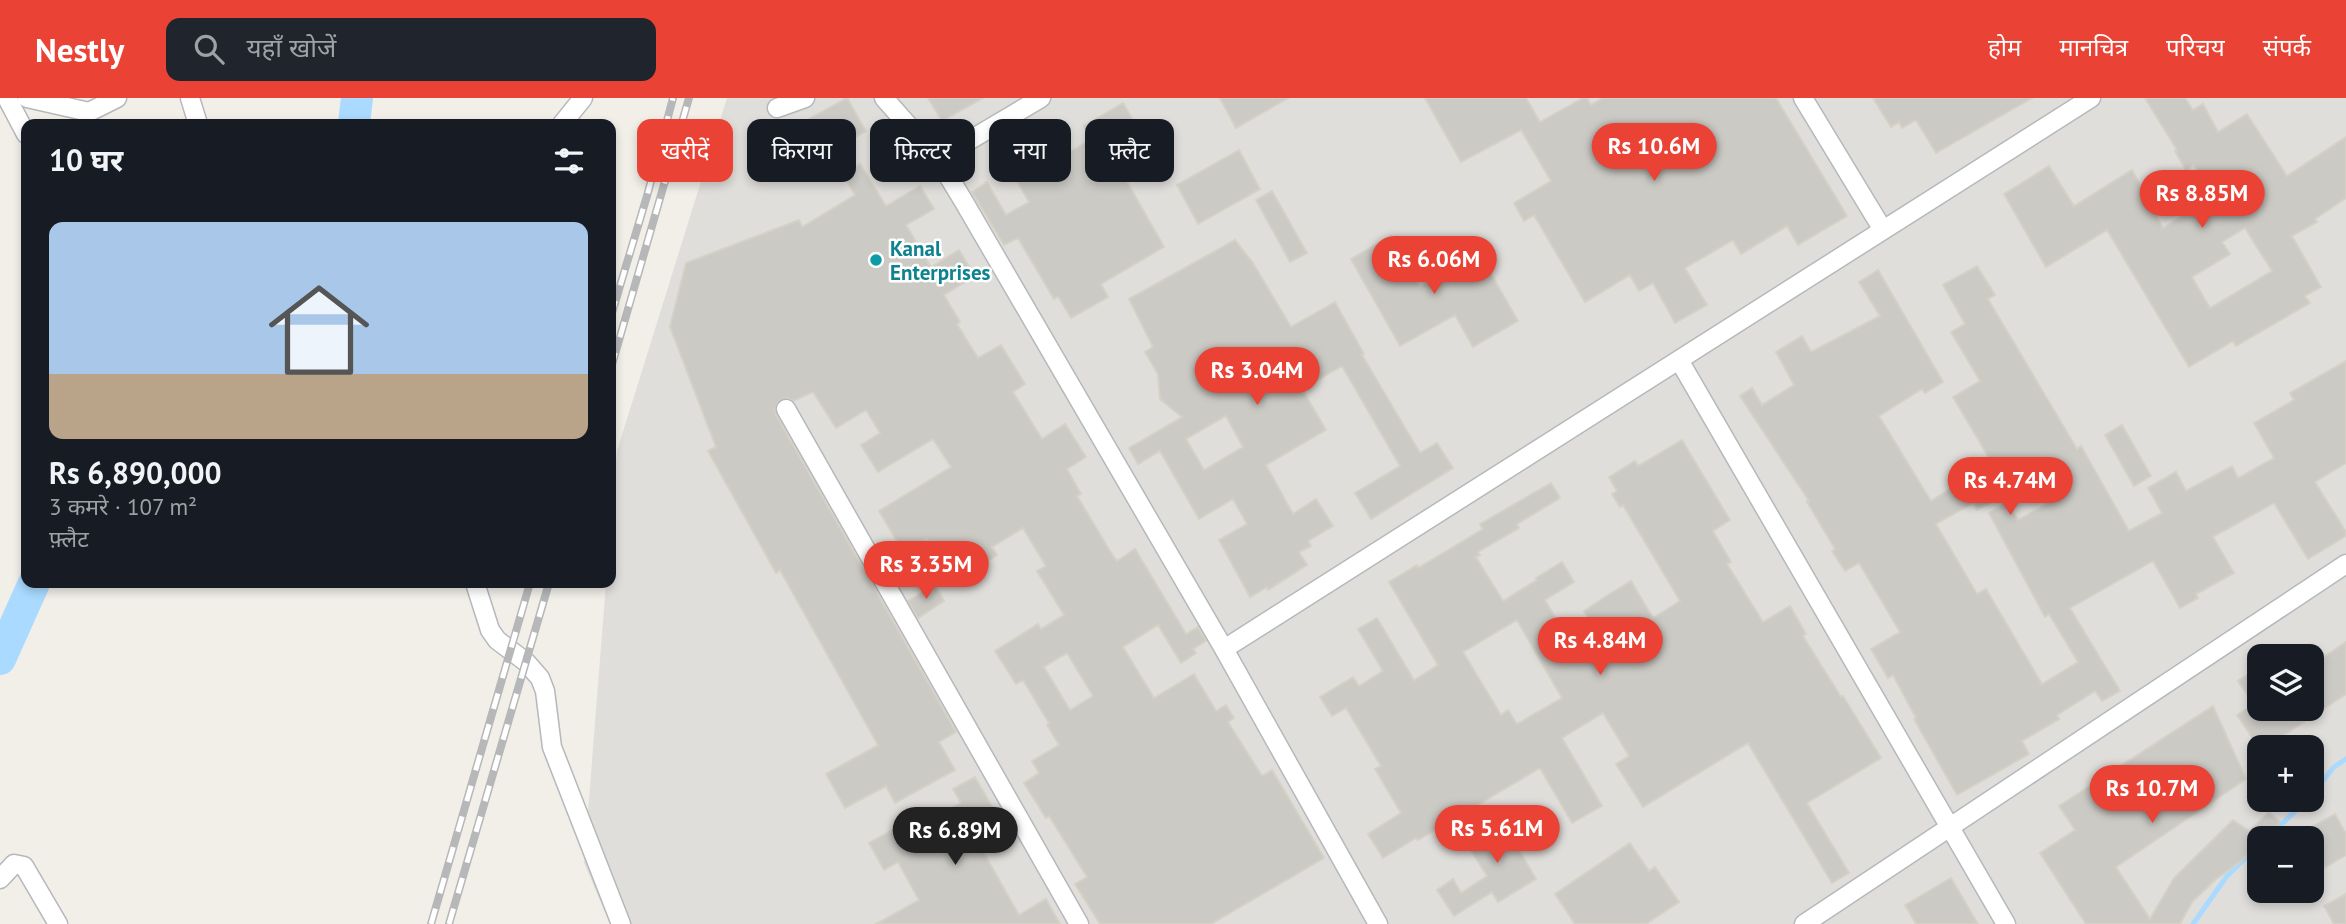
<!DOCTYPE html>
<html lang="hi">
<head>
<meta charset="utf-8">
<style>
  :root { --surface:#171b24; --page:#20242c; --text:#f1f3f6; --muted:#9ea1a6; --line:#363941; --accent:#ea4335 }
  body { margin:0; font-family:"PT Sans","Noto Sans Devanagari",sans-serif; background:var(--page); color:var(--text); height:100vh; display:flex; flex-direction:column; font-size:26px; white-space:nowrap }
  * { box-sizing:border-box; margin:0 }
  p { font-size:23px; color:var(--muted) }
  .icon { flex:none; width:38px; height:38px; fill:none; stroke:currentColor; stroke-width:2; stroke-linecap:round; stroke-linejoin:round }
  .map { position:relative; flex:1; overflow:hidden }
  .drawer { position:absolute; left:21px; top:21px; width:595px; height:469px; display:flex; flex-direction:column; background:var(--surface); border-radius:14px; box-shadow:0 4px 10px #0003 }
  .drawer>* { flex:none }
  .guide { position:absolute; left:637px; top:21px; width:665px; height:63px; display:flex; gap:14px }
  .controls { position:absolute; left:2247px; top:546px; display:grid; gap:14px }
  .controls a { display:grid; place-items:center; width:77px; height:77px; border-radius:14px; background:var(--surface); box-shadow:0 4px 10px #0003; font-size:35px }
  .price { position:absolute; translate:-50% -60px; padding:0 16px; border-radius:24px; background:var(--accent); color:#fff; font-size:23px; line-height:46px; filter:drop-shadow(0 2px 4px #0008) }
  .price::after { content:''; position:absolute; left:50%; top:42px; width:21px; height:16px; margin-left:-10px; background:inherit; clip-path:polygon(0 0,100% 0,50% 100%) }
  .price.current { background:#222; color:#fff }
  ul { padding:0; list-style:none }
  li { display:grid; align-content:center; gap:14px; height:371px; padding:0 28px }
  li+li { border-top:2px solid var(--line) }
  li span { display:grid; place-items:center; height:217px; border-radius:14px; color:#555 }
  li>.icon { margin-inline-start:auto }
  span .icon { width:126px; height:126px; fill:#fffc; stroke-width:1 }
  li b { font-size:30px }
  h2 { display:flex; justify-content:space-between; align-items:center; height:84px; padding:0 28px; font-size:30px }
  .chip { padding:0 24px; border-radius:14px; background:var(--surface); box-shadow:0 4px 10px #0003; font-size:24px; line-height:63px }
  .chip.current { background:var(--accent); color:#fff }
  header { display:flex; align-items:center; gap:42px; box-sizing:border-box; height:98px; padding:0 35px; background:var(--accent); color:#fff }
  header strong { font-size:33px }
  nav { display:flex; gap:38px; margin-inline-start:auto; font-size:24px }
  .search { width:490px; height:63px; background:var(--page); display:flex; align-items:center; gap:18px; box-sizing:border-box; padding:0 24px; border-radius:14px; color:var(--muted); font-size:26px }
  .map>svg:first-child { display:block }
</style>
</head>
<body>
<header>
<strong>Nestly</strong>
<div class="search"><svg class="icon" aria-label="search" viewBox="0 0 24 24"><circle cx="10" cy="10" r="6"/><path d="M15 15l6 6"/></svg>यहाँ खोजें</div>
<nav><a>होम</a><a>मानचित्र</a><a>परिचय</a><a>संपर्क</a></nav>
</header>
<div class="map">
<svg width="2346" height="826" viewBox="0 0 2346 826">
  <rect width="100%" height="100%" fill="#f1efe8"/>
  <path fill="#e0deda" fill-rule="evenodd" d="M727,0h1619v826h-1736l-26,-61 22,-280h5v-57l6,-75zM2259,558h53v53h-53zM2259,649h53v53h-53zM2259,740h53v53h-53z"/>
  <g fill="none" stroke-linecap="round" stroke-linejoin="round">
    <path stroke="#aadaff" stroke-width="5" d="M2312,696l22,-27 12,-8
      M2267,740l40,-38
      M2193,826l34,-48 32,-31"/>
    <path stroke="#aadaff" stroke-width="32" d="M354,26l3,-26
      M0,561l34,-76"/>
  </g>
  <path fill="#cccac5" stroke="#d6d1c6" stroke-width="2" fill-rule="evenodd" d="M847,0l19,33 -56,31 -19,-33z
    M928,0h55l-41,23z
    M1220,0h68l-52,30z
    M1425,0h101l14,24 43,-24h4l4,7 12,-7h173l71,118 -49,29 -11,-19 -46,28 -8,-14 -48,28 22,37 -32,18 -22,-40 -14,8 -9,-16 -45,27 -51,-87 -10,6 -10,-18 37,-22 -30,-51 -60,32z
    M1873,0h159l-96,55 -20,-33 -14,8 -3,-6 -8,5z
    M2145,0h40l8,12 10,-6 15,28 29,-18 40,62 59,-39v61l-31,21 2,3 -25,14 29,51 -16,9 5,7 -74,43 -3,-5 -44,26 -82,-137 -61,37 -42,-73 45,-28 25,40 58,-36 31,58 50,-31 -19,-32 -8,5 -11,-19 2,-1zM2245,130l27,43 -62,37 -18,-31 38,-23 -8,-12z
    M1123,5l30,52 -31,18 42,74 -63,37 7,13 -37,21 -13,-22 -4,3 -36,-61 -14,7 -32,-53 15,-10 19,33 23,-13 -17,-30 21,-12 11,19 24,-14 -5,-9 28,-17 -7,-13z
    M1239,52l21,39 -62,35 -21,-39z
    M860,66l26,42 34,-20 14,23 -28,16 25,42 28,-17 16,26 -31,19 16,27 -3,2 21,34 23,-13 24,39 -12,8 29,47 23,-15 21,33 -19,12 14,25 -4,2 33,55 7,10 18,-12 51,85 12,-7 8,14 -13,8 3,4 -15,10 -23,-38 -35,22 31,51 40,-24 22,37 10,-6 8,13 -6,4 34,54 10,-6 52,88 -113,66h-111l-25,-40 12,-7 -38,-61 -3,2 -22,-35 15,-10 -7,-12 27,-16 -12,-20 2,-2 -26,-43 -7,4 -21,-33 43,-27 3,5 23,-14 -27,-44 9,-5 -23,-38 -31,19 5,8 -24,15 -17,-27 -20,12 -9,-16 -23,14 -25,-42 72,-44 -18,-28 -55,33 -17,-27 19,-12 -14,-23 -30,18 -23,-36 -20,9 -6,-3 -7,2 -5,8 1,7 180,317 -17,10 16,28 -60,33 -9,-17 -41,22 -19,-34 52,-29 -98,-175 -4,3 -68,-122 8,-4 -46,-120 16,-64 113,-43 3,7 53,-32 -12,-20zM1067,555l26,43 -23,14 -26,-43z
    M1272,93l35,62 -17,9 -34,-62z
    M1391,138l29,51 59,-34 39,68 -45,26 -18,-32 -55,31 -49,-87z
    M1235,142l18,23 38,64 44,-25 29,52 -2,1 58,98 17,-10 16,25 -82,51 -16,-26 45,-27 -58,-100 -40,23 24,41 -60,35 27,49 23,-15 17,27 -25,15 3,5 -12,6 8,13 -39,25 -1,-3 -17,10 -31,-57 28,-16 -14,-25 -34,20 -39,-68 -22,13 -9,-16 53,-31 -22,-18 -2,-25 -13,-22 8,-5 -24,-48zM1226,318l17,31 -39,23 -18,-31z
    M1977,168l18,29 -7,4 89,150 4,-3 48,85 33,-18 -14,-25 28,-16 10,19 46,-25 6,12 36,-20 -20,-35 40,-23 -4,-7 56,-32v102l-31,19 31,50v4l-38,23 -34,-56 -61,34 21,36 -38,21 2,4 -18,10 -27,-47 -83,47 50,83 -18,10 -7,-10 -38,24 2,4 -37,22 7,13 -72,41 -43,-76 2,-1 -23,-43 -5,3 -17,-29 29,-17 -41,-69 -14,8 -13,-20 3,-2 -28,-47 2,-1 -69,-105 12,-8 10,17 32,-20 -18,-33 26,-16 9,16 69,-36 -21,-34 19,-12 65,112 -18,11 -3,-4 -43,27 52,85 42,-27 17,29 -13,7 -4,-7 -37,21 41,70 9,-5 56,95 36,-22 -29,-48 -4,3 -56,-104 18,-11 11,18 29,-16 -24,-42 -2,1 -2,-3 -21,13 -45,-76 27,-16 -29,-49 14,-8 -22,-39z
    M2122,327l29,51 -17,10 -29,-51z
    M1682,342l48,80 -17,11 18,31 -4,2 36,58 27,-16 16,28 -3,2 38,61 2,-1 38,62 -74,45 42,70 -17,10 -84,-140 -105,64 -27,-43 13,-8 -26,-43 -41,25 40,68 -30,17 -32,-55 -122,72 -2,-2 -33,20 -15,-24 33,-21 -26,-44 6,-3 -35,-58 -14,8 -12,-19 33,-20 6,9 24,-15 -25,-42 19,-11 37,62 24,-15 -49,-83 28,-17 1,3 65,-39 -3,-5 71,-41 9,15 -43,26 2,4 -41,24 2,3 -4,2 27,44 34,-21 -1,-2 26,-16 12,20 -29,18 37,62 24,-15 -22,-36 24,-16 23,-14 22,37 27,-17 -57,-96 -3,2 -8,-13 5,-3 -8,-14 26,-16 3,5zM1517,522l45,78 -45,26 -9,-14 -7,5 -38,-63z
    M935,487l9,16 -26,17 -10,-17z
    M2346,544v52l-80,53 -7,1 -22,-33 17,-11 -16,-23 21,-14v42h53v-44z
    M2213,608l33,73 -130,88 34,52 24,-41 59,-58 16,11 20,-19 11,10 -16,16h-5v5l-18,18 -26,19 -23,22 -12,22h-94l-46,-71 35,-23 -16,-24z
    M975,679l35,61 -26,15 35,62 27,-16 14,25h-184l43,-24 -21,-38 -14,8 -15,-27 45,-25 5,9 42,-24 -8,-14z
    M1530,713l14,24 -25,15 17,29 -38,23 -6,-10 -38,24 -17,-26 16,-11 8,14 26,-17 -18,-29z
    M2335,716l11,20v21l-26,15 -8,-16v-16h-21z
    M1630,745l19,28 6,-4 24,35 -33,22h-71l-20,-30z
    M1951,780l27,46h-62l-11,-19z
    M2346,796v30h-12l-10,-18z"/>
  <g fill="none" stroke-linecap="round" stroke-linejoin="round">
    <defs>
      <path id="street" d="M7,0l19,36
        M27,0l62,14 28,-14
        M190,0l8,26
        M884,0l54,61 26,43 260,447 154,275
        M1803,0l80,132
        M777,10l28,-10
        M562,26l21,-26
        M938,61l103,-61
        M1679,262l327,564
        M786,311l293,515
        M475,485l15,47 7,10 29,22 14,16 5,13 7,56 69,177
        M1224,551l867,-551
        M0,781l14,-15 10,2 34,58
        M1804,826l542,-360"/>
    </defs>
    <use href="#street" stroke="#b5b8bc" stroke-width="21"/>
    <use href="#street" stroke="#fff" stroke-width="18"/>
    <defs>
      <path id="rail" d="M611,218l36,-120 26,-98
        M611,270l78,-270
        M431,826l99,-341
        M449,826l100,-341"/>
    </defs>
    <use href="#rail" stroke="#b6b7b8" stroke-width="8"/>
    <use href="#rail" stroke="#fff" stroke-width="5" stroke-dasharray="16" stroke-linecap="butt"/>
  </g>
  <circle fill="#0f9aa8" stroke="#fff" stroke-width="2.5" cx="876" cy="162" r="7"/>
  <g text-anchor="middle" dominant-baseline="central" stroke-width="5" stroke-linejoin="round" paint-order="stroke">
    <g font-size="21" font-weight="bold" fill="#0d838f" stroke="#fff" text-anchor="start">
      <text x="890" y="150">Kanal<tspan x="890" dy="24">Enterprises</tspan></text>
    </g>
  </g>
</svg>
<div class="controls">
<a><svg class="icon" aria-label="layers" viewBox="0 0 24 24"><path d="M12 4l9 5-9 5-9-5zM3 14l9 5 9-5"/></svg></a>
<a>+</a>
<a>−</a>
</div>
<b class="price" style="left:1654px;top:85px">Rs 10.6M</b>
<b class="price" style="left:2202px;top:132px">Rs 8.85M</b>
<b class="price" style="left:1434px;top:198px">Rs 6.06M</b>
<b class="price" style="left:1257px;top:309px">Rs 3.04M</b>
<b class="price" style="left:2010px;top:419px">Rs 4.74M</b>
<b class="price" style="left:926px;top:503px">Rs 3.35M</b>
<b class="price" style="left:1600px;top:579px">Rs 4.84M</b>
<b class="price" style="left:2152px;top:727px">Rs 10.7M</b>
<b class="price" style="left:1497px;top:767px">Rs 5.61M</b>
<b class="price current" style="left:955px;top:769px">Rs 6.89M</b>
<div class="guide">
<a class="chip current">खरीदें</a>
<a class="chip">किराया</a>
<a class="chip">फ़िल्टर</a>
<a class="chip">नया</a>
<a class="chip">फ़्लैट</a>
</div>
<section class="drawer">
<h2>10 घर<svg class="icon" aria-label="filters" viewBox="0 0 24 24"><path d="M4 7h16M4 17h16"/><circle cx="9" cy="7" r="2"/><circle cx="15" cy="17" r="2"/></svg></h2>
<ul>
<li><span style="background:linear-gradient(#a9c7e8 70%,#b9a48a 0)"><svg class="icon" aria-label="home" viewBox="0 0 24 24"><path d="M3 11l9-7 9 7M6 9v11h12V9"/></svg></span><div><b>Rs 6,890,000</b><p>3 कमरे · 107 m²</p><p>फ़्लैट</p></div></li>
</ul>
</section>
</div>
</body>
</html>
